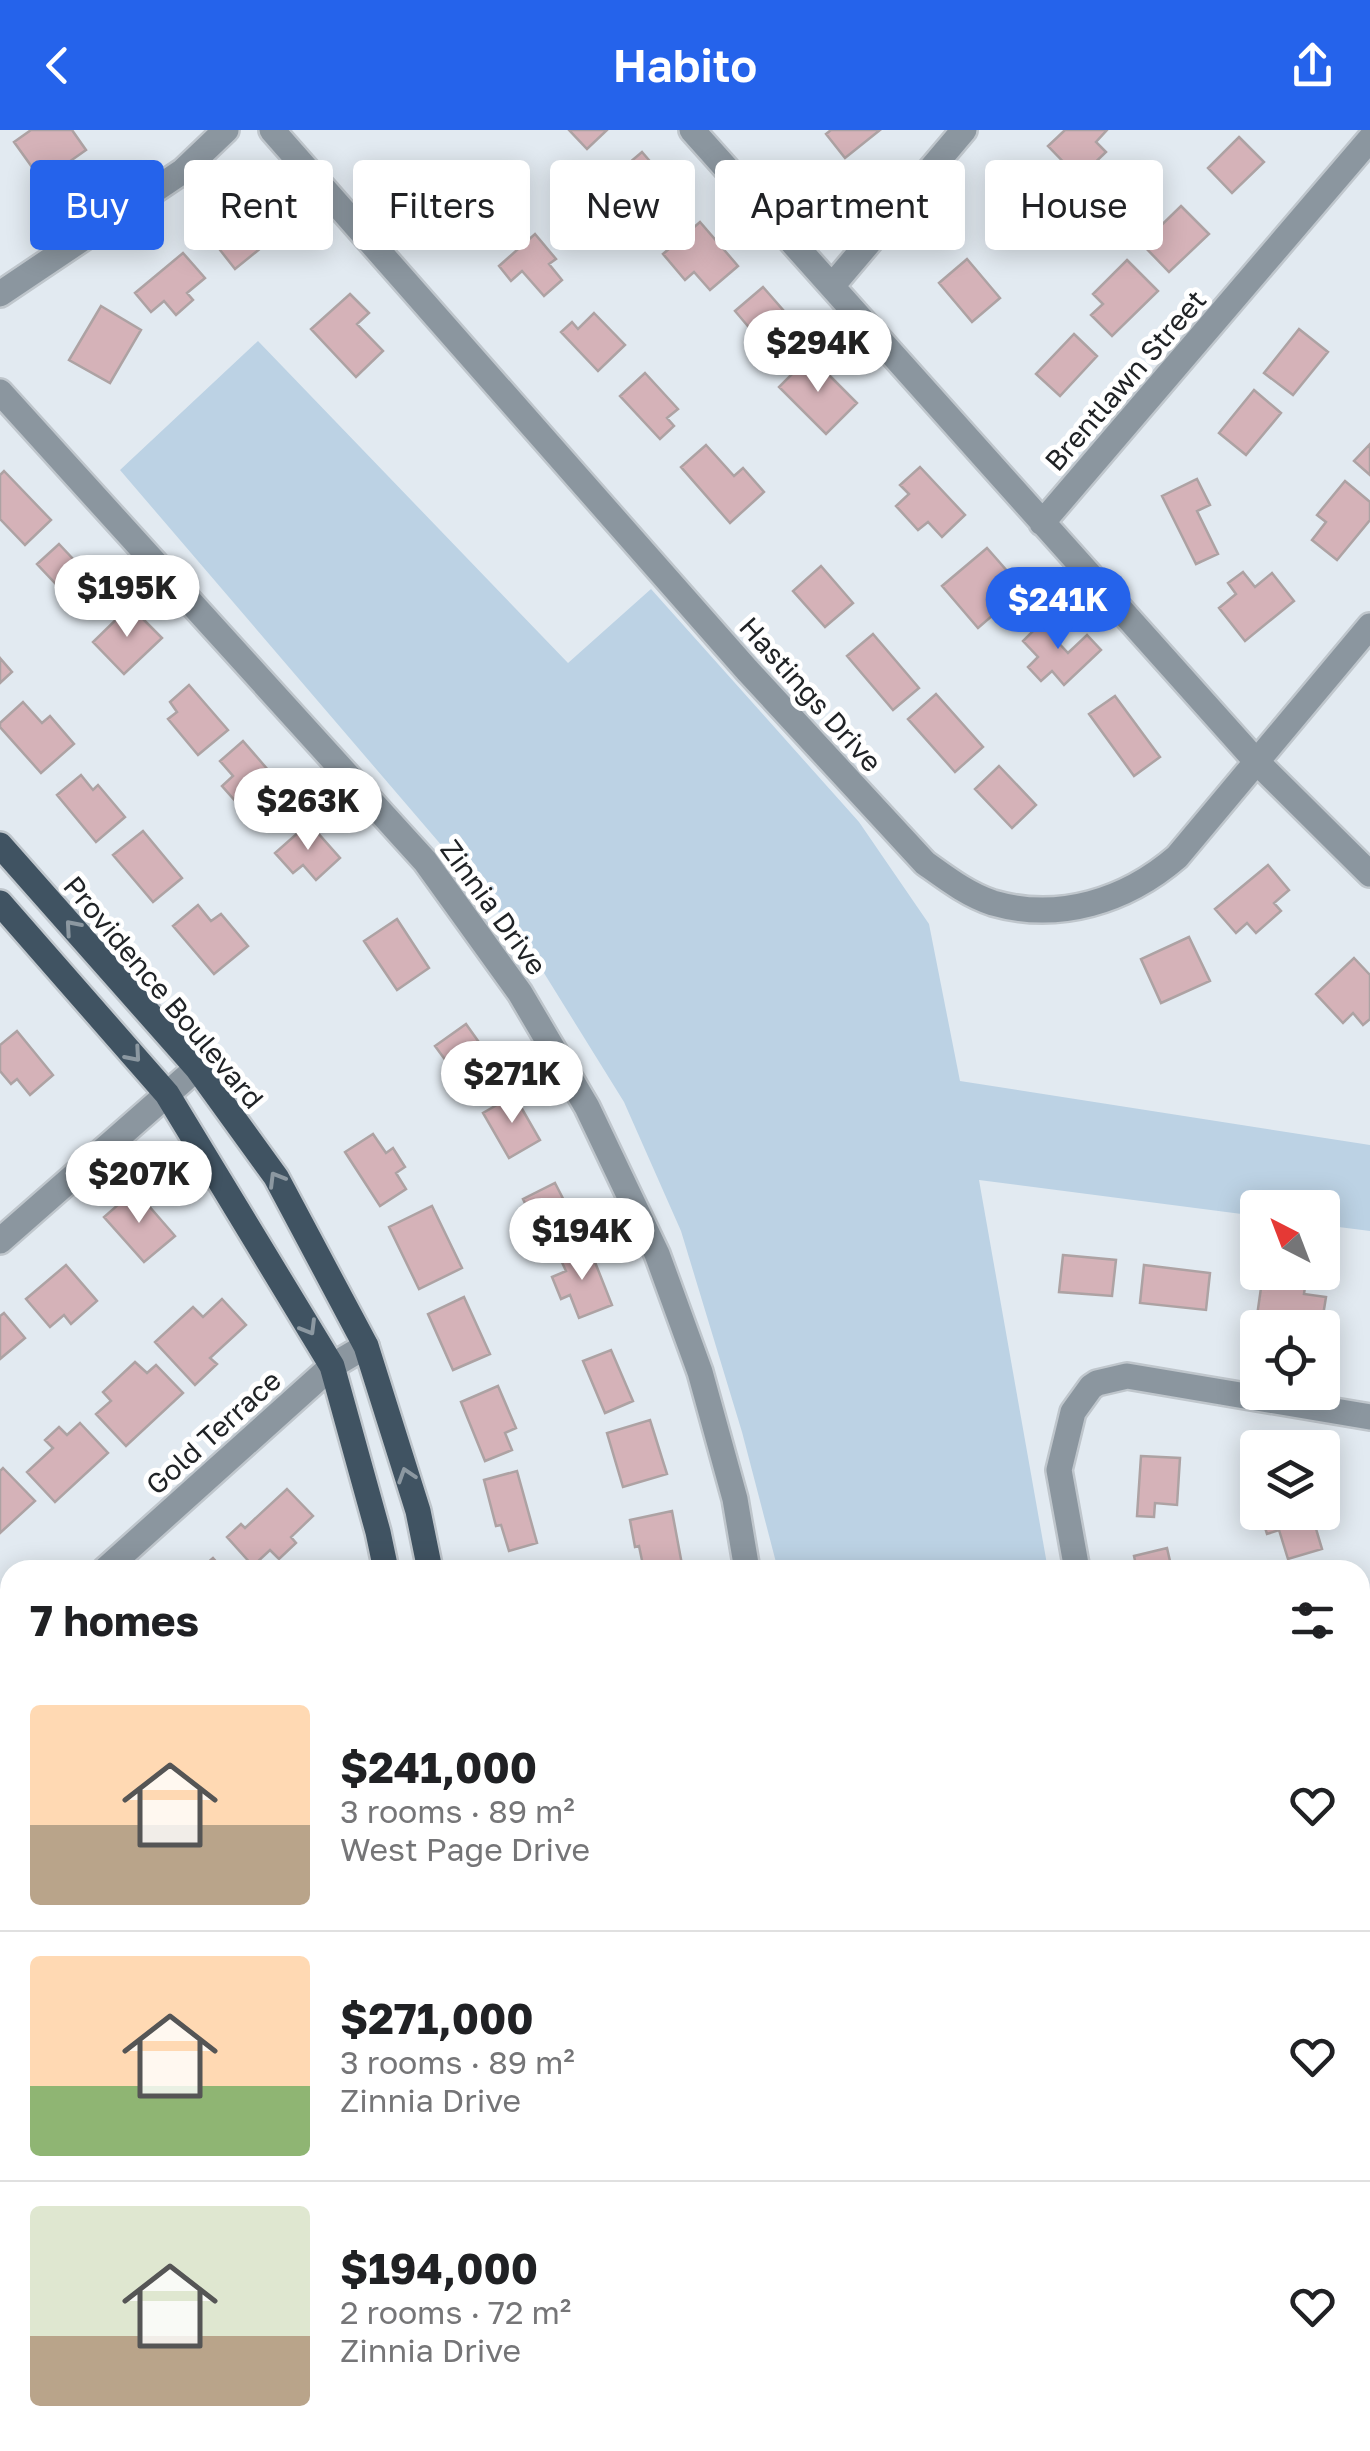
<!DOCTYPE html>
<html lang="en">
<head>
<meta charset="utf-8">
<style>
  :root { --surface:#fff; --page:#f6f6f6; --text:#202124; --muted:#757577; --line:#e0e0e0; --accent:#2563eb }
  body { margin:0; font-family:"Golos Text",sans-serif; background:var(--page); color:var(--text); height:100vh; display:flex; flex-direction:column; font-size:38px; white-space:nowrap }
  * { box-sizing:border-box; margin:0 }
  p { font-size:32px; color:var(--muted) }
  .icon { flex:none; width:55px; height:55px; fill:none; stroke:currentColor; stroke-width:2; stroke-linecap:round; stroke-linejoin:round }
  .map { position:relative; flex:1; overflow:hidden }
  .drawer { position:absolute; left:0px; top:1430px; width:1370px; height:892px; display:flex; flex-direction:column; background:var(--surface); border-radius:30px 30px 0 0; box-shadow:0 5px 25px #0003 }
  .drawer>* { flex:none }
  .banner { position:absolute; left:30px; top:30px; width:1310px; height:90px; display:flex; gap:20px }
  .needle { width:65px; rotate:318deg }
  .buttons { position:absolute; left:1240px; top:1060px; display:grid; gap:20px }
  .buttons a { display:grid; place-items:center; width:100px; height:100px; border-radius:10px; background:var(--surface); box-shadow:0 5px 25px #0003; font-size:50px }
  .price { position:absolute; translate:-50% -85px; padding:0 22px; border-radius:35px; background:#fff; color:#222; font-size:32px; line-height:65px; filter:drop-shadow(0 2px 5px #0008) }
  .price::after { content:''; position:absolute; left:50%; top:60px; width:30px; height:22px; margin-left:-15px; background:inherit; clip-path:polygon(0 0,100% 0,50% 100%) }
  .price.selected { background:var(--accent); color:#fff }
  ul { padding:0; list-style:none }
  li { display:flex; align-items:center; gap:30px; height:250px; padding:0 30px }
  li+li { border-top:2px solid var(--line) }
  li span { display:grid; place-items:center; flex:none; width:280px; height:200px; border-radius:10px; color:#555 }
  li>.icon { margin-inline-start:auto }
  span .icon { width:120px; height:120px; fill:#fffc; stroke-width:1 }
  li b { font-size:42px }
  h2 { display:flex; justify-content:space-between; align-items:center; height:120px; padding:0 30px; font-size:42px }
  .chip { padding:0 35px; border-radius:10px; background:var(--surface); box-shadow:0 5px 25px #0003; font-size:35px; line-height:90px }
  .chip.selected { background:var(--accent); color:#fff }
  header { display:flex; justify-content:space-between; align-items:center; height:130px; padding:0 30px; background:var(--accent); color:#fff; font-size:45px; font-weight:600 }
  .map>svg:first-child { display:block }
</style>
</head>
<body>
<header><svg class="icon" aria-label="back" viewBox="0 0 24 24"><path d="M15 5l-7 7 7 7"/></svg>Habito<svg class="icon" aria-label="share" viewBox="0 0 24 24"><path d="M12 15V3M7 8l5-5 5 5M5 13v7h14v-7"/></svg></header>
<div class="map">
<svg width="1370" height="2321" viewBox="0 0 1370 2321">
  <rect width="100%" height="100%" fill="#e2eaf1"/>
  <path fill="#bcd2e4" d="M258,211l310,322 83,-74 208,233 70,102 31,157 410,64v86l-47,-6 -1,-17h-64l-1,8 -278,-36 69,390h-270l-36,-138 -61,-201 -57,-129 -98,-158 -406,-474z"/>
  <path fill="#d5b2b8" stroke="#ada2a3" stroke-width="2.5" d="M31,0h41l14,20 -44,31 -28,-39z
    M569,0h38l-20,19z
    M831,0h49l-35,28 -19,-24z
    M1065,0h42l-11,12 10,10 -27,26 -31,-32z
    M1239,7l25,25 -32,31 -24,-25z
    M642,22l32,37 -27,23 -32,-37z
    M466,45l23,26 10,-9 12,14 -10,8 12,14 -24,20 -47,-54z
    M1018,50l24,26 -19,18 -24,-26z
    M272,63l22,28 -59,48 -22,-28z
    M1181,76l28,28 -40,38 -27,-28z
    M700,92l38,44 -28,24 -16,-18 -9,8 -22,-26z
    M535,104l21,25 -7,5 13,16 -18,16 -22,-25 -11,10 -12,-15z
    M183,123l22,25 -18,15 6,7 -17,15 -12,-14 -13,11 -16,-19z
    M967,129l33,39 -28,24 -33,-39z
    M1127,130l31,31 -46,45 -21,-21 12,-11 -10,-10z
    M763,157l34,39 -28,25 -34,-40z
    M350,164l19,19 -12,11 26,27 -27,26 -45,-48z
    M101,176l40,24 -31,53 -41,-23z
    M594,183l31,32 -27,26 -37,-39 11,-10 6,7z
    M1299,199l29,23 -35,43 -29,-22z
    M1074,204l23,22 -37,40 -24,-22z
    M810,226l47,47 -31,31 -47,-47z
    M645,243l33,36 -11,9 7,8 -14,13 -40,-43z
    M1254,260l27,23 -35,42 -27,-22z
    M1370,314v31l-16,-14z
    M706,315l28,31 9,-8 21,24 -34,31 -49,-56z
    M920,337l45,48 -23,22 -14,-15 -10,8 -22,-24 13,-12 -9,-9z
    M4,341l47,49 -26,25 -25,-26v-44z
    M1197,349l13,26 -13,6 21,43 -22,10 -34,-68z
    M1345,351l25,21v18l-33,40 -25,-20 14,-18 -9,-7z
    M59,414l47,50 -21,21 -48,-51z
    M987,418l36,41 -45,39 -36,-42z
    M821,436l32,37 -28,24 -32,-36z
    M1243,442l12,15 17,-14 22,28 -49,40 -26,-33 17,-14 -8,-11z
    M130,476l32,32 -38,36 -31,-32z
    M1051,483l14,15 -11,10 14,15 19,-18 14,15 -37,35 -12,-14 -11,10 -13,-14 10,-10 -15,-16z
    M873,504l46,54 -26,22 -46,-54z
    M0,528l12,14 -12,11z
    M189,555l39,45 -30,25 -30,-36 9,-7 -7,-10z
    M936,564l47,53 -28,25 -47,-53z
    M1115,566l45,61 -26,19 -45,-62z
    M23,572l19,21 8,-7 24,28 -33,29 -41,-46v-4z
    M243,611l45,52 -34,29 -32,-36 11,-10 -13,-15z
    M999,636l37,39 -24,23 -37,-39z
    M81,645l12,15 5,-5 27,32 -29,25 -39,-47z
    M309,693l31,35 -24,22 -13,-15 -10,8 -18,-20z
    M143,701l39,47 -29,24 -40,-47z
    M1268,735l21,25 -15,13 7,8 -25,22 -9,-10 -11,10 -21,-24z
    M198,775l13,16 10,-7 27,32 -34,28 -41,-48z
    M397,789l32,49 -32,22 -33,-49z
    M1189,807l21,44 -49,22 -20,-44z
    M1354,828l16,17v44l-7,6 -10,-12 -10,10 -27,-29z
    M466,894l27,38 -30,22 -28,-38z
    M17,901l36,44 -23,20 -13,-16 -6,5 -11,-13v-26z
    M514,965l26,45 -31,18 -26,-45z
    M373,1004l13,19 7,-5 12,19 -9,6 10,16 -26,17 -35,-54z
    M555,1053l19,37 -33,16 -18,-37z
    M135,1060l40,46 -31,26 -40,-45z
    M432,1076l30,62 -43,21 -30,-62z
    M589,1117l23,58 -33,13 -9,-23 -9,4 -9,-22 14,-6 -6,-13z
    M1063,1125l53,5 -4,36 -53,-4z
    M66,1135l31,36 -26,23 -7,-9 -14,12 -24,-28z
    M1144,1135l66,8 -4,37 -66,-7z
    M1262,1151l43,6 -1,7 22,3 -5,31h-33l-32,-5z
    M464,1167l26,57 -37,16 -25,-56z
    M222,1169l24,26 -36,33 7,6 -22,21 -40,-43 38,-35 10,10z
    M4,1183l21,25 -25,21v-43z
    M611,1220l22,51 -28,12 -22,-52z
    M135,1232l12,11 9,-8 27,28 -57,53 -30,-32 15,-13 -8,-9z
    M498,1256l18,42 -11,5 7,17 -27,11 -24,-59z
    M650,1290l17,54 -44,13 -16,-54z
    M80,1293l28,30 -53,49 -28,-30 26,-24 -8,-8 14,-13 8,8z
    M1141,1326l39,2 -3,47 -22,-2 -1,14 -17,-1z
    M3,1338l32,33 -35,32v-62z
    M517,1341l20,72 -28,8 -8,-26 -5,1 -12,-46z
    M287,1359l26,27 -22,21 5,6 -17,16 -9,-9 -17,16 -26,-29 14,-13 4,4z
    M672,1381l11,59h-39l-5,-24 -4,1 -5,-27z
    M1260,1382h51l11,37 -34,10 -9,-29 -12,4z
    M1167,1418l5,22h-35l-3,-14z
    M213,1428l11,12h-25z
    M1370,1717v62l-10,3v-63z
    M6,1758l4,2v69l-10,-7 8,-12 -8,-5v-39z
    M1360,1810l10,1v83l-10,-1z
    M0,1904l10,8v48l-3,4 -7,-6z
    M1370,2054v40l-9,2 -1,-39z
    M1367,2217l3,13 -10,4v-14z
    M22,2312h79l3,9h-79z
    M677,2312h48l2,9h-48z"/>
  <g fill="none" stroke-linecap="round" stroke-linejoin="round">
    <defs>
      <path id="minor" d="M272,0l475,540 178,193c21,15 43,32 68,40 66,19 133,-2 184,-46l193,-231
        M692,0l564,631 114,113
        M832,156l132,-156
        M0,164l183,-123 43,-41
        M0,262l425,469 95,132 67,114 70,147 43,118 35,127 12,71
        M1042,393l328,-384
        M0,1111l197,-173
        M105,1440l227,-204 34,-20
        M1077,1440l-18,-100 14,-58 18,-25 6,-4 30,-7 243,41
        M0,1534l10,-9
        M0,1671l10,9
        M191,2312l2,9
        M978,2312l2,9
        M1307,2321l43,-9"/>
      <path id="major" d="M0,715l197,223 79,109 90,169 52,165 12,59
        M0,773l167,191 165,272 46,166 8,38
        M1360,1982l10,-2
        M0,2043l10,4
        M579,2312l2,9"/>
    </defs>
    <use href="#minor" stroke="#bfc6cc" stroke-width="30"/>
    <use href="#major" stroke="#bfc6cc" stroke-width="30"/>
    <use href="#minor" stroke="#8b969f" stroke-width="25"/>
    <use href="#major" stroke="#405362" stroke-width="25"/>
  </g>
  <defs><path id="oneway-chevron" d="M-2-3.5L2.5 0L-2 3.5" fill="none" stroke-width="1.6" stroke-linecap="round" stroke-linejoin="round" transform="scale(2.5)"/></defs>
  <g stroke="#8c98a1">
    <use href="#oneway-chevron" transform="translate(72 797) rotate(-131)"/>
    <use href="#oneway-chevron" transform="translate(134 925) rotate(49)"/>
    <use href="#oneway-chevron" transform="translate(276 1049) rotate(-121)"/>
    <use href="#oneway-chevron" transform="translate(309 1198) rotate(59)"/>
    <use href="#oneway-chevron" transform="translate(406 1345) rotate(-108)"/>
  </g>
  <g text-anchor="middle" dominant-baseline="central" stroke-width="10" stroke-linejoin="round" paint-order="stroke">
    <g font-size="28" fill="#202326" stroke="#fff">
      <text transform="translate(1125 250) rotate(-49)">Brentlawn Street</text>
      <text transform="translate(811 564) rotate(48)">Hastings Drive</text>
      <text transform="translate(494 777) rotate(54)">Zinnia Drive</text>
      <text transform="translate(164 862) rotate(50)">Providence Boulevard</text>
      <text transform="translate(213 1302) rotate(-42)">Gold Terrace</text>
    </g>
  </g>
</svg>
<div class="buttons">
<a><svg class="needle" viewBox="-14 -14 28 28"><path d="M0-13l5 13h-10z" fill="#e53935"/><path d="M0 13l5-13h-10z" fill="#757577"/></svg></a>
<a><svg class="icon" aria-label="locate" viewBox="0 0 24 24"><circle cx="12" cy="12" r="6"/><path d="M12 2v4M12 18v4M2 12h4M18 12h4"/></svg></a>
<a><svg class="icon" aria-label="layers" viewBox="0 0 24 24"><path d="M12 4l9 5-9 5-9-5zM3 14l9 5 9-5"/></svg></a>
</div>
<b class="price" style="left:818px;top:265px">$294K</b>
<b class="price" style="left:127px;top:510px">$195K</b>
<b class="price selected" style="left:1058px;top:522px">$241K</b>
<b class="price" style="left:308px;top:723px">$263K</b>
<b class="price" style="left:512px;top:996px">$271K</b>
<b class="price" style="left:139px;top:1096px">$207K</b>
<b class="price" style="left:582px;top:1153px">$194K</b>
<div class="banner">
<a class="chip selected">Buy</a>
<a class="chip">Rent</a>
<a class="chip">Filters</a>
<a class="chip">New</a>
<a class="chip">Apartment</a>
<a class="chip">House</a>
</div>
<section class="drawer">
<h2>7 homes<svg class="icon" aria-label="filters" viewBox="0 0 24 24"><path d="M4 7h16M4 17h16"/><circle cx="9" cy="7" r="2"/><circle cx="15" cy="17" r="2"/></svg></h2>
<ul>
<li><span style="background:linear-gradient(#ffd9b3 60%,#b9a48a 0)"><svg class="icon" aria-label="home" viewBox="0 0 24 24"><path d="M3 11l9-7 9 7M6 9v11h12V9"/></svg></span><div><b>$241,000</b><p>3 rooms · 89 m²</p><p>West Page Drive</p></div><svg class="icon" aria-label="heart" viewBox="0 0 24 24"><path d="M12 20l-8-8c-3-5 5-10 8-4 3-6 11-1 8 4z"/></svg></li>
<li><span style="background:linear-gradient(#ffd9b3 65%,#8fb573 0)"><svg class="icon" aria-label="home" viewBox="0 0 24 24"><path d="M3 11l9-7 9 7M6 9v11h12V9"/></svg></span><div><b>$271,000</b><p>3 rooms · 89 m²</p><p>Zinnia Drive</p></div><svg class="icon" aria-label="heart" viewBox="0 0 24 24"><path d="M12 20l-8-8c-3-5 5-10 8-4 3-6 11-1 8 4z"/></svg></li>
<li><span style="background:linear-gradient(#dfe7d0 65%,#b9a48a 0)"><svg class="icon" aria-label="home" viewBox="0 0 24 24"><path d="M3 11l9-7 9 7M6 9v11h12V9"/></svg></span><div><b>$194,000</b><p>2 rooms · 72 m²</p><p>Zinnia Drive</p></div><svg class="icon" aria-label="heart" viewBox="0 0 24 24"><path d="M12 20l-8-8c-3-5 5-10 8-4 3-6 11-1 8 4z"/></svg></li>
</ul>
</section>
</div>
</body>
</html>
